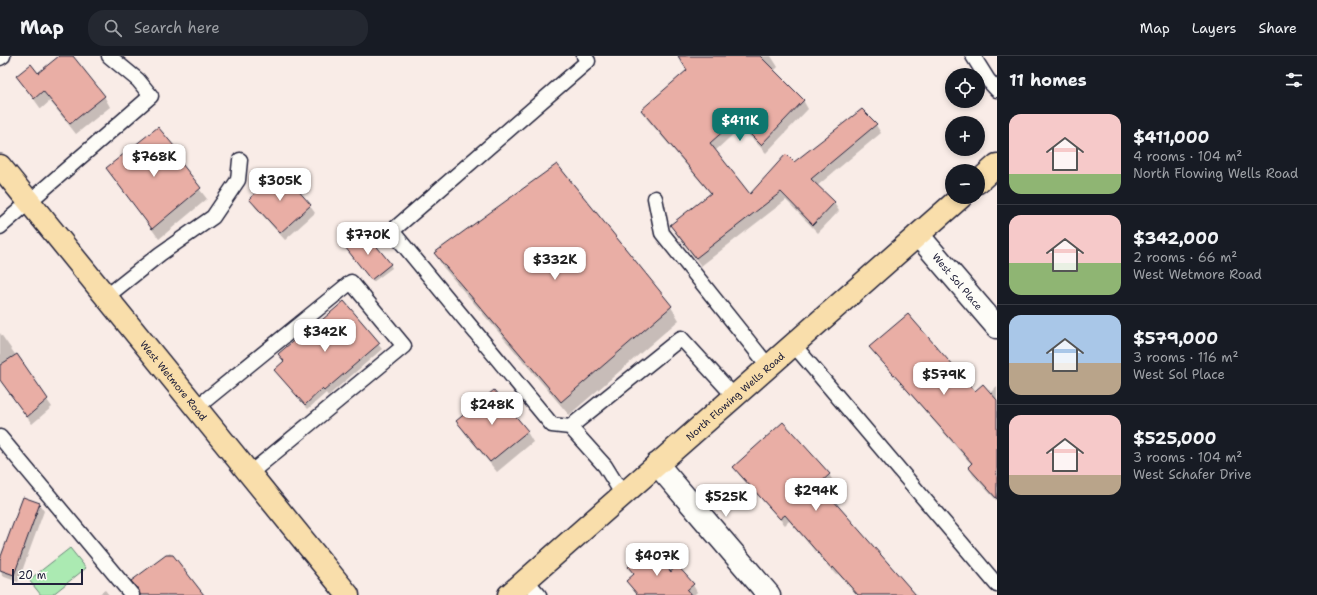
<!DOCTYPE html>
<html lang="en">
<head>
<meta charset="utf-8">
<style>
  :root { --surface:#171b24; --page:#242831; --text:#f1f3f6; --muted:#9ea1a6; --line:#363941; --accent:#0f766e }
  body { margin:0; font-family:"Shantell Sans",sans-serif; background:var(--page); color:var(--text); height:100vh; display:flex; flex-direction:column; font-size:15px; white-space:nowrap }
  * { box-sizing:border-box; margin:0 }
  p { font-size:13px; color:var(--muted) }
  .icon { flex:none; width:22px; height:22px; fill:none; stroke:currentColor; stroke-width:2; stroke-linecap:round; stroke-linejoin:round }
  .map { position:relative; flex:1; overflow:hidden }
  .sheet { display:flex; flex-direction:column; background:var(--surface); width:320px }
  .sheet>* { flex:none }
  .controls { position:absolute; left:945px; top:12px; display:grid; gap:8px }
  .controls a { display:grid; place-items:center; width:40px; height:40px; border-radius:50%; background:var(--surface); box-shadow:0 2px 6px #0003; font-size:20px }
  .scale { position:absolute; left:12px; bottom:10px; width:71px; box-sizing:border-box; padding-left:4px; border:2px solid #22223b; border-top:0; font-size:11px; line-height:14px; white-space:nowrap; color:#22223b; -webkit-text-stroke:3px #fdfcf7; paint-order:stroke }
  .price { position:absolute; translate:-50% -34px; padding:0 9px; border-radius:8px; background:#fff; color:#222; font-size:13px; line-height:26px; filter:drop-shadow(0 1px 2px #0008) }
  .price::after { content:''; position:absolute; left:50%; top:24px; width:12px; height:9px; margin-left:-6px; background:inherit; clip-path:polygon(0 0,100% 0,50% 100%) }
  .price.current { background:var(--accent); color:#fff }
  ul { padding:0; list-style:none }
  li { display:flex; align-items:center; gap:12px; height:100px; padding:0 12px }
  li+li { border-top:1px solid var(--line) }
  li span { display:grid; place-items:center; flex:none; width:112px; height:80px; border-radius:12px; color:#555 }
  li>.icon { margin-inline-start:auto }
  span .icon { width:48px; height:48px; fill:#fffc; stroke-width:1 }
  li b { font-size:17px }
  h2 { display:flex; justify-content:space-between; align-items:center; height:48px; padding:0 12px; font-size:17px }
  header { display:flex; align-items:center; gap:24px; box-sizing:border-box; height:56px; padding:0 20px; background:var(--surface); border-bottom:1px solid var(--line) }
  header strong { font-size:19px }
  nav { display:flex; gap:22px; margin-inline-start:auto; font-size:14px }
  .search { width:280px; height:36px; background:var(--page); display:flex; align-items:center; gap:10px; box-sizing:border-box; padding:0 14px; border-radius:16px; color:var(--muted); font-size:15px }
  main { display:flex; flex:1; min-height:0 }
  .map>svg:first-child { display:block }
</style>
</head>
<body>
<header>
<strong>Map</strong>
<div class="search"><svg class="icon" aria-label="search" viewBox="0 0 24 24"><circle cx="10" cy="10" r="6"/><path d="M15 15l6 6"/></svg>Search here</div>
<nav><a>Map</a><a>Layers</a><a>Share</a></nav>
</header>
<main>
<div class="map">
<svg width="997" height="539" viewBox="0 0 997 539">
  <rect width="100%" height="100%" fill="#f9ece7"/>
  <filter id="ink" filterUnits="userSpaceOnUse"><feTurbulence type="fractalNoise" baseFrequency=".025" numOctaves="2"/><feDisplacementMap in="SourceGraphic" scale="8" xChannelSelector="R" yChannelSelector="G"/><feConvolveMatrix kernelMatrix="1 2 1 2 8 2 1 2 1" color-interpolation-filters="sRGB"/></filter>
  <g filter="url(#ink)">
    <path fill="#abeab2" stroke="#668676" d="M70,492l16,20 -34,27h-11l-12,-15z"/>
    <path fill="#0003" d="M60,0h11l33,40 6,11 -34,27 -26,-33 -9,8 -23,-32 20,-3z
      M689,0h82l7,11 -4,4 29,29 5,9 -42,44 -25,-26 -26,24 35,45 44,-32 68,-53 14,14 5,8 -64,53 17,17 5,8 -21,22 -32,-33 -85,66 -25,-32 -5,-9 40,-31 -64,-75 -5,-9 46,-39z
      M158,72l16,19 6,11 -3,2 30,39 -48,40 -51,-70z
      M557,109l114,142 8,13 -110,95 -126,-148 -8,-13z
      M280,116l30,34 5,7 -30,27 -30,-33 -4,-8z
      M346,192l44,16 2,4 -19,14z
      M343,246l39,47 -54,47 -2,-3 -18,16 -33,-38 9,-9 -5,-7 22,-15z
      M0,277l52,74 -20,17 -32,-44z
      M871,291l104,45 15,1 7,-7v115l-24,-26 -4,-7 3,-3 -97,-111z
      M494,336l33,40 6,10 -36,30 -33,-40 -6,-11z
      M735,411l94,7 4,7 -10,9 91,105h-57l-19,-21 -2,1 -47,-54 -4,4 -46,-50z
      M39,448l5,7 -26,71 -16,-6 -2,-14z
      M170,497l33,42h-62l-8,-14z
      M630,511l42,7 21,11 4,7 -3,3h-57l-10,-14 7,-6z
      M105,534l4,5h-11z"/>
    <path fill="#e9aea5" stroke="#22223b" d="M59,0h14l32,40 -35,28 -27,-33 -9,8 -18,-23 15,-12 7,9z
      M678,0h82l44,44 -43,45 -25,-25 -26,23 40,51 36,-40 8,8 68,-53 15,15 -66,55 24,23 -22,23 -32,-33 -85,66 -26,-33 41,-32 -70,-83 46,-40z
      M158,71l16,19 -3,4 30,38 -49,41 -46,-61z
      M557,108l115,142 -111,96 -127,-149z
      M280,114l31,35 -31,28 -31,-34z
      M365,176l26,32 -20,16 -26,-33z
      M344,245l36,42 -56,48 -2,-2 -17,16 -31,-35 10,-9 -6,-7 21,-18 2,2z
      M908,258l67,77 8,-7 14,16v99l-29,-32 4,-4 -103,-116z
      M17,298l31,45 -21,18 -27,-37v-15z
      M494,334l34,41 -38,31 -34,-41z
      M783,366l47,52 -11,10 97,111h-58l-25,-28 -1,2 -47,-54 -5,4 -47,-52z
      M23,441l17,6 -26,72 -14,-5v-11z
      M650,492l21,24 5,-8 18,20 -7,6 4,5h-53l-12,-14 8,-7 -6,-7z
      M166,499h7l31,40h-64l-1,-5 -8,-9z"/>
    <g fill="none" stroke-linecap="round" stroke-linejoin="round">
      <defs>
        <path id="service" d="M973,0l15,24 9,10
          M0,2l3,-2
          M655,142l7,35 107,134
          M0,171l151,-131 -13,-16 -29,-24
          M106,241l54,-43 53,-37 25,-37 2,-20
          M793,288l204,241
          M196,352l155,-126 53,64 -155,128
          M570,371l-18,-2 -160,-194 196,-170 -4,-5
          M0,381l132,158
          M623,439l-18,-29 -35,-39 111,-89 53,58
          M526,524l13,15"/>
        <g id="minor">
          <path id="s1" d="M918,179l79,92"/>
          <path d="M657,408l112,131"/>
        </g>
        <g id="primary">
          <path id="s2" d="M0,110l348,429"/>
          <path d="M978,126l19,-17"/>
          <path id="s3" d="M509,539l452,-398"/>
        </g>
      </defs>
      <use href="#service" stroke="#22223b" stroke-width="17"/>
      <use href="#minor" stroke="#22223b" stroke-width="25"/>
      <use href="#primary" stroke="#22223b" stroke-width="25"/>
      <use href="#service" stroke="#fdfcf7" stroke-width="14"/>
      <use href="#minor" stroke="#fdfcf7" stroke-width="22"/>
      <use href="#primary" stroke="#f9deab" stroke-width="22"/>
    </g>
  </g>
  <g text-anchor="middle" dominant-baseline="central" stroke-width="4" stroke-linejoin="round" paint-order="stroke">
    <g font-size="10" fill="#22223b" stroke="#fdfcf7">
      <text stroke="none"><textPath href="#s1" startOffset="61">West Sol Place</textPath></text>
      <text stroke="none"><textPath href="#s2" startOffset="276">West Wetmore Road</textPath></text>
      <text stroke="none"><textPath href="#s3" startOffset="301">North Flowing Wells Road</textPath></text>
    </g>
  </g>
</svg>
<div class="controls">
<a><svg class="icon" aria-label="locate" viewBox="0 0 24 24"><circle cx="12" cy="12" r="6"/><path d="M12 2v4M12 18v4M2 12h4M18 12h4"/></svg></a>
<a>+</a>
<a>−</a>
</div>
<div class="scale">20 m</div>
<b class="price current" style="left:740px;top:86px">$411K</b>
<b class="price" style="left:154px;top:122px">$768K</b>
<b class="price" style="left:280px;top:146px">$305K</b>
<b class="price" style="left:368px;top:200px">$770K</b>
<b class="price" style="left:555px;top:225px">$332K</b>
<b class="price" style="left:325px;top:297px">$342K</b>
<b class="price" style="left:944px;top:340px">$579K</b>
<b class="price" style="left:492px;top:370px">$248K</b>
<b class="price" style="left:816px;top:456px">$294K</b>
<b class="price" style="left:726px;top:462px">$525K</b>
<b class="price" style="left:657px;top:521px">$407K</b>
</div>
<section class="sheet">
<h2>11 homes<svg class="icon" aria-label="filters" viewBox="0 0 24 24"><path d="M4 7h16M4 17h16"/><circle cx="9" cy="7" r="2"/><circle cx="15" cy="17" r="2"/></svg></h2>
<ul>
<li><span style="background:linear-gradient(#f6c9c9 75%,#8fb573 0)"><svg class="icon" aria-label="home" viewBox="0 0 24 24"><path d="M3 11l9-7 9 7M6 9v11h12V9"/></svg></span><div><b>$411,000</b><p>4 rooms · 104 m²</p><p>North Flowing Wells Road</p></div></li>
<li><span style="background:linear-gradient(#f6c9c9 60%,#8fb573 0)"><svg class="icon" aria-label="home" viewBox="0 0 24 24"><path d="M3 11l9-7 9 7M6 9v11h12V9"/></svg></span><div><b>$342,000</b><p>2 rooms · 66 m²</p><p>West Wetmore Road</p></div></li>
<li><span style="background:linear-gradient(#a9c7e8 60%,#b9a48a 0)"><svg class="icon" aria-label="home" viewBox="0 0 24 24"><path d="M3 11l9-7 9 7M6 9v11h12V9"/></svg></span><div><b>$579,000</b><p>3 rooms · 116 m²</p><p>West Sol Place</p></div></li>
<li><span style="background:linear-gradient(#f6c9c9 75%,#b9a48a 0)"><svg class="icon" aria-label="home" viewBox="0 0 24 24"><path d="M3 11l9-7 9 7M6 9v11h12V9"/></svg></span><div><b>$525,000</b><p>3 rooms · 104 m²</p><p>West Schafer Drive</p></div></li>
</ul>
</section>
</main>
</body>
</html>
